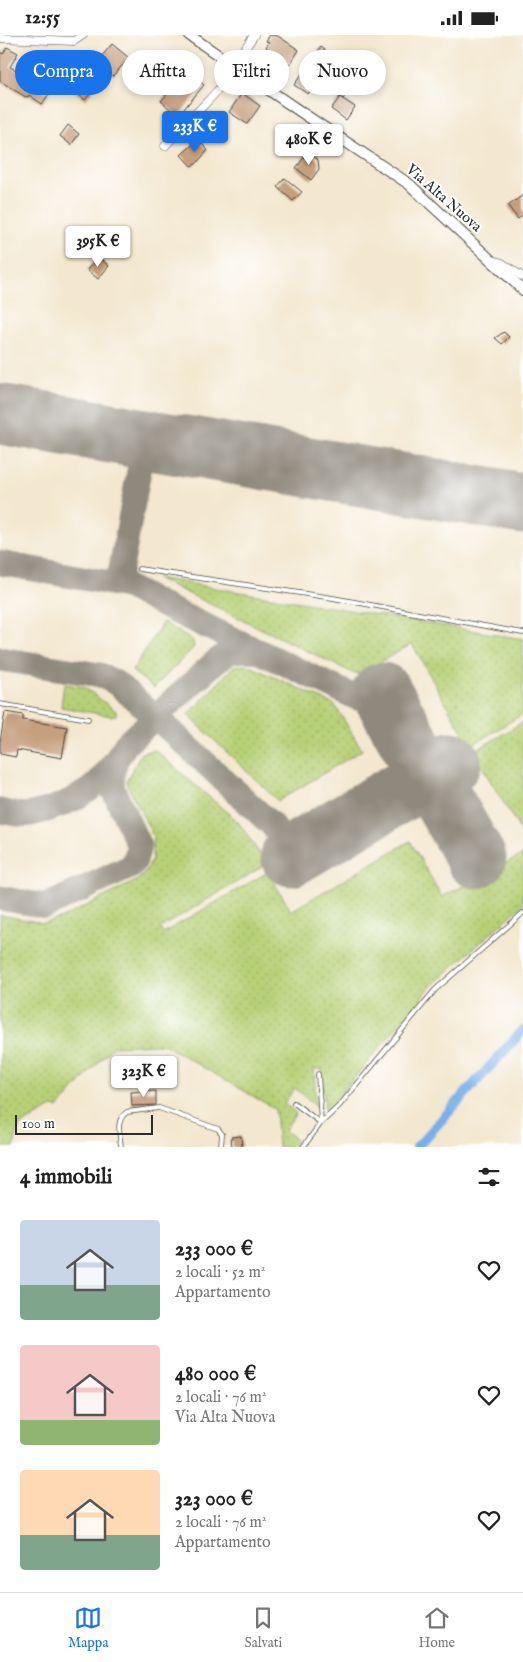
<!DOCTYPE html>
<html lang="it">
<head>
<meta charset="utf-8">
<style>
  :root { --surface:#fff; --page:#f6f6f6; --text:#222; --muted:#767676; --line:#e0e0e0; --accent:#1a73e8 }
  body { margin:0; font-family:"IM FELL English",serif; background:var(--page); color:var(--text); height:100vh; display:flex; flex-direction:column; font-size:19px; white-space:nowrap }
  * { box-sizing:border-box; margin:0 }
  p { font-size:16px; color:var(--muted) }
  .icon { flex:none; width:28px; height:28px; fill:none; stroke:currentColor; stroke-width:2; stroke-linecap:round; stroke-linejoin:round }
  .map { position:relative; height:1112px; overflow:hidden }
  .panel { display:flex; flex-direction:column; background:var(--surface); flex:1 }
  .panel>* { flex:none }
  .guide { position:absolute; left:15px; top:15px; width:494px; height:45px; display:flex; gap:10px }
  .scale { position:absolute; left:15px; bottom:12px; width:138px; box-sizing:border-box; padding-left:5px; border:2px solid #2b2b2b; border-top:0; font-size:14px; line-height:18px; white-space:nowrap; color:#2b2b2b; -webkit-text-stroke:4px #fff; paint-order:stroke }
  .price { position:absolute; translate:-50% -42px; padding:0 11px; border-radius:5px; background:#fff; color:#222; font-size:16px; line-height:32px; filter:drop-shadow(0 1px 2px #0008) }
  .price::after { content:''; position:absolute; left:50%; top:30px; width:15px; height:11px; margin-left:-8px; background:inherit; clip-path:polygon(0 0,100% 0,50% 100%) }
  .price.current { background:var(--accent); color:#fff }
  ul { padding:0; list-style:none }
  li { display:flex; align-items:center; gap:15px; height:125px; padding:0 20px }
  li span { display:grid; place-items:center; flex:none; width:140px; height:100px; border-radius:5px; color:#555 }
  li>.icon { margin-inline-start:auto }
  span .icon { width:60px; height:60px; fill:#fffc; stroke-width:1 }
  li b { font-size:21px }
  h2 { display:flex; justify-content:space-between; align-items:center; height:60px; padding:0 20px; font-size:21px }
  .tag { padding:0 18px; border-radius:22px; background:var(--surface); box-shadow:0 2px 8px #0003; font-size:18px; line-height:45px }
  .tag.current { background:var(--accent); color:#fff }
  .status { display:flex; justify-content:space-between; align-items:center; height:35px; padding:0 25px; background:var(--surface); direction:ltr }
  .status svg { height:14px; fill:currentColor }
  .dock { display:flex; justify-content:space-around; align-items:center; height:70px; border-top:1px solid var(--line); background:var(--surface); font-size:14px; color:var(--muted) }
  .dock a { display:grid; justify-items:center; gap:2px }
  .dock .current { color:var(--accent) }
  .map>svg:first-child { display:block }
</style>
</head>
<body>
<div class="status"><b>12:55</b><svg viewBox="0 0 49 12"><path d="M0 12V9h3v3zM5 12V6h3v6zM10 12V3h3v9zM15 12V0h3v12zM26 1h20v11H26zM47 4h2v5h-2z"/></svg></div>
<div class="map">
<svg width="523" height="1112" viewBox="0 0 523 1112">
  <defs>
    <pattern id="grass-dots" width="8" height="8" patternUnits="userSpaceOnUse" patternTransform="scale(1.25)"><rect width="8" height="8" fill="#b6d076"/><path d="M2 2h.1M6 6h.1" fill="none" stroke="#9db366" stroke-width="1.8" stroke-linecap="round"/></pattern>
  </defs>
  <rect width="100%" height="100%" fill="#fff"/>
  <filter id="ink" filterUnits="userSpaceOnUse"><feTurbulence type="fractalNoise" baseFrequency=".02" numOctaves="2"/><feDisplacementMap in="SourceGraphic" scale="10" xChannelSelector="R" yChannelSelector="G"/><feConvolveMatrix kernelMatrix="1 2 1 2 8 2 1 2 1" color-interpolation-filters="sRGB"/></filter>
  <filter id="wash" filterUnits="userSpaceOnUse"><feTurbulence type="fractalNoise" baseFrequency=".0096" numOctaves="4" result="noise"/><feDisplacementMap in="SourceGraphic" scale="20" xChannelSelector="R" yChannelSelector="G"/><feGaussianBlur stdDeviation="1.12" result="paint"/><feColorMatrix in="noise" values="0 0 0 0 0 0 0 0 0 0 0 0 0 0 0 0 0 1.4 0 .05"/><feComposite in="paint" operator="in"/></filter>
  <g filter="url(#wash)">
    <rect width="100%" height="100%" fill="#f3e7cf"/>
    <path fill="url(#grass-dots)" stroke="#707e50" d="M156,543l367,61v75l-53,32 -58,-102 -53,30 -6,-1z
      M163,587l30,19 1,6 -40,41 -22,-17z
      M248,630l87,40 27,45 -84,51 -90,-86 46,-49z
      M64,649l20,3 32,24v4l-5,1 -50,-9z
      M523,687v113l-50,-83z
      M155,715l83,72 29,42 -107,64 3,5 105,-61 23,39 119,-70 32,56 80,-42 1,2v48l-92,81 -106,127 -3,-44h-8l2,37 -21,-18 -11,15 12,10 -11,17 12,11 -6,6h-13l-3,-38 -112,-65 -50,2 -55,62 -6,-1 -33,19 -5,21h-14v-232l44,8 18,-5 74,-37 8,-7 8,-14 1,-24 -27,-54 15,-29z"/>
    <g fill="none" stroke-linecap="round" stroke-linejoin="round">
      <path stroke="#79b0e8" stroke-width="10" d="M417,1112l106,-117"/>
      <path stroke="#8f897d" stroke-width="25" d="M0,528l126,23 46,24 185,88 25,-5
        M118,549l27,-145
        M0,624l100,16 16,8 40,34 117,109 18,30
        M0,776c10,2 21,5 31,3 20,-4 42,-13 58,-24 13,-9 29,-32 37,-46l88,-81 16,-12 27,-1
        M0,863l46,8 86,-40 3,-6 4,-14 -27,-59v-12l4,-15"/>
      <path stroke="#8f897d" stroke-width="61" d="M0,379l523,90
        M382,658l94,165
        M291,821l160,-94"/>
    </g>
    <g id="blocks">
      <path fill="#c69f7e" d="M270,0l8,1 21,14 -9,14 -10,-8 -1,2 -13,-11 3,-5 -3,-1z
        M112,9l17,14 -16,18 -17,-13z
        M7,12l11,6 -8,14 24,13 1,4 14,10 -7,10 -13,-9 -1,2 -4,-1 -24,-15v-29l3,2z
        M321,12l16,12 -11,15 23,16 -6,9 -26,-18 -9,13 -14,-9z
        M361,22l8,5 -3,5 3,2 -10,10 7,4 -3,10 -18,-9z
        M174,24l30,26 -26,31 -17,-15 21,-24 -14,-11z
        M83,40l13,12 -11,13 -13,-11z
        M242,58l18,13 -13,18 -18,-12z
        M340,62l15,10 -9,13 -15,-11z
        M68,90l11,9 -8,11 -11,-9z
        M198,105l10,10 -12,14 -5,2 -10,-11z
        M308,117l10,8 1,9 -8,11 -15,-12z
        M285,143l17,14 -9,9 -16,-14z
        M523,160v20l-5,4 -10,-13z
        M98,222l11,9 -11,13 -11,-9z
        M504,297l5,5 -7,7 -7,-6z
        M5,677l18,3v5l44,7 -5,31 -45,-8 -1,7 -16,-3v-12z
        M156,1056v14l-24,1 -1,-14z
        M241,1101l1,11h-10l-1,-10z"/>
    </g>
  </g>
  <g filter="url(#ink)">
    <use href="#blocks" fill-opacity="0" stroke="#494744" stroke-width="1"/>
    <g fill="none" stroke-linecap="round" stroke-linejoin="round">
      <defs>
        <path id="service" d="M139,534l194,29 190,35
          M0,669l88,15
          M294,1068l27,20 19,-18 95,-115 88,-77
          M121,1112c-1,-13 -6,-27 6,-35l32,-4 59,21 4,5 -1,13
          M303,1112l18,-24 -3,-49"/>
        <path id="minor" d="M0,3l74,3 9,-6
          M234,30l20,-30
          M165,111l74,-78
          M493,225l9,3 21,14"/>
        <path id="tertiary" d="M189,0l109,75 111,74 114,106"/>
      </defs>
      <use href="#service" stroke="#494744" stroke-width="5.5"/>
      <use href="#minor" stroke="#494744" stroke-width="9"/>
      <use href="#tertiary" stroke="#494744" stroke-width="12"/>
      <use href="#service" stroke="#fff" stroke-width="4"/>
      <use href="#minor" stroke="#fff" stroke-width="8"/>
      <use href="#tertiary" stroke="#fff" stroke-width="10"/>
    </g>
  </g>
  <g text-anchor="middle" dominant-baseline="central" stroke-width="4" stroke-linejoin="round" paint-order="stroke">
    <g font-size="15" fill="#2b2b2b" stroke="#fff">
      <text transform="translate(444 163) rotate(41)">Via Alta Nuova</text>
    </g>
  </g>
</svg>
<div class="scale">100 m</div>
<b class="price current" style="left:195px;top:118px">233K €</b>
<b class="price" style="left:309px;top:131px">480K €</b>
<b class="price" style="left:98px;top:233px">395K €</b>
<b class="price" style="left:144px;top:1063px">323K €</b>
<div class="guide">
<a class="tag current">Compra</a>
<a class="tag">Affitta</a>
<a class="tag">Filtri</a>
<a class="tag">Nuovo</a>
</div>
</div>
<section class="panel">
<h2>4 immobili<svg class="icon" aria-label="filters" viewBox="0 0 24 24"><path d="M4 7h16M4 17h16"/><circle cx="9" cy="7" r="2"/><circle cx="15" cy="17" r="2"/></svg></h2>
<ul>
<li><span style="background:linear-gradient(#c9d6e8 65%,#7fa58c 0)"><svg class="icon" aria-label="home" viewBox="0 0 24 24"><path d="M3 11l9-7 9 7M6 9v11h12V9"/></svg></span><div><b>233 000 €</b><p>2 locali · 52 m²</p><p>Appartamento</p></div><svg class="icon" aria-label="heart" viewBox="0 0 24 24"><path d="M12 20l-8-8c-3-5 5-10 8-4 3-6 11-1 8 4z"/></svg></li>
<li><span style="background:linear-gradient(#f6c9c9 75%,#8fb573 0)"><svg class="icon" aria-label="home" viewBox="0 0 24 24"><path d="M3 11l9-7 9 7M6 9v11h12V9"/></svg></span><div><b>480 000 €</b><p>2 locali · 76 m²</p><p>Via Alta Nuova</p></div><svg class="icon" aria-label="heart" viewBox="0 0 24 24"><path d="M12 20l-8-8c-3-5 5-10 8-4 3-6 11-1 8 4z"/></svg></li>
<li><span style="background:linear-gradient(#ffd9b3 65%,#7fa58c 0)"><svg class="icon" aria-label="home" viewBox="0 0 24 24"><path d="M3 11l9-7 9 7M6 9v11h12V9"/></svg></span><div><b>323 000 €</b><p>2 locali · 76 m²</p><p>Appartamento</p></div><svg class="icon" aria-label="heart" viewBox="0 0 24 24"><path d="M12 20l-8-8c-3-5 5-10 8-4 3-6 11-1 8 4z"/></svg></li>
</ul>
</section>
<nav class="dock">
<a class="current"><svg class="icon" aria-label="map" viewBox="0 0 24 24"><path d="M3 6l6-2 6 2 6-2v14l-6 2-6-2-6 2zM9 4v14M15 6v14"/></svg>Mappa</a>
<a><svg class="icon" aria-label="saved" viewBox="0 0 24 24"><path d="M7 4h10v16l-5-4-5 4z"/></svg>Salvati</a>
<a><svg class="icon" aria-label="home" viewBox="0 0 24 24"><path d="M3 11l9-7 9 7M6 9v11h12V9"/></svg>Home</a>
</nav>
</body>
</html>
